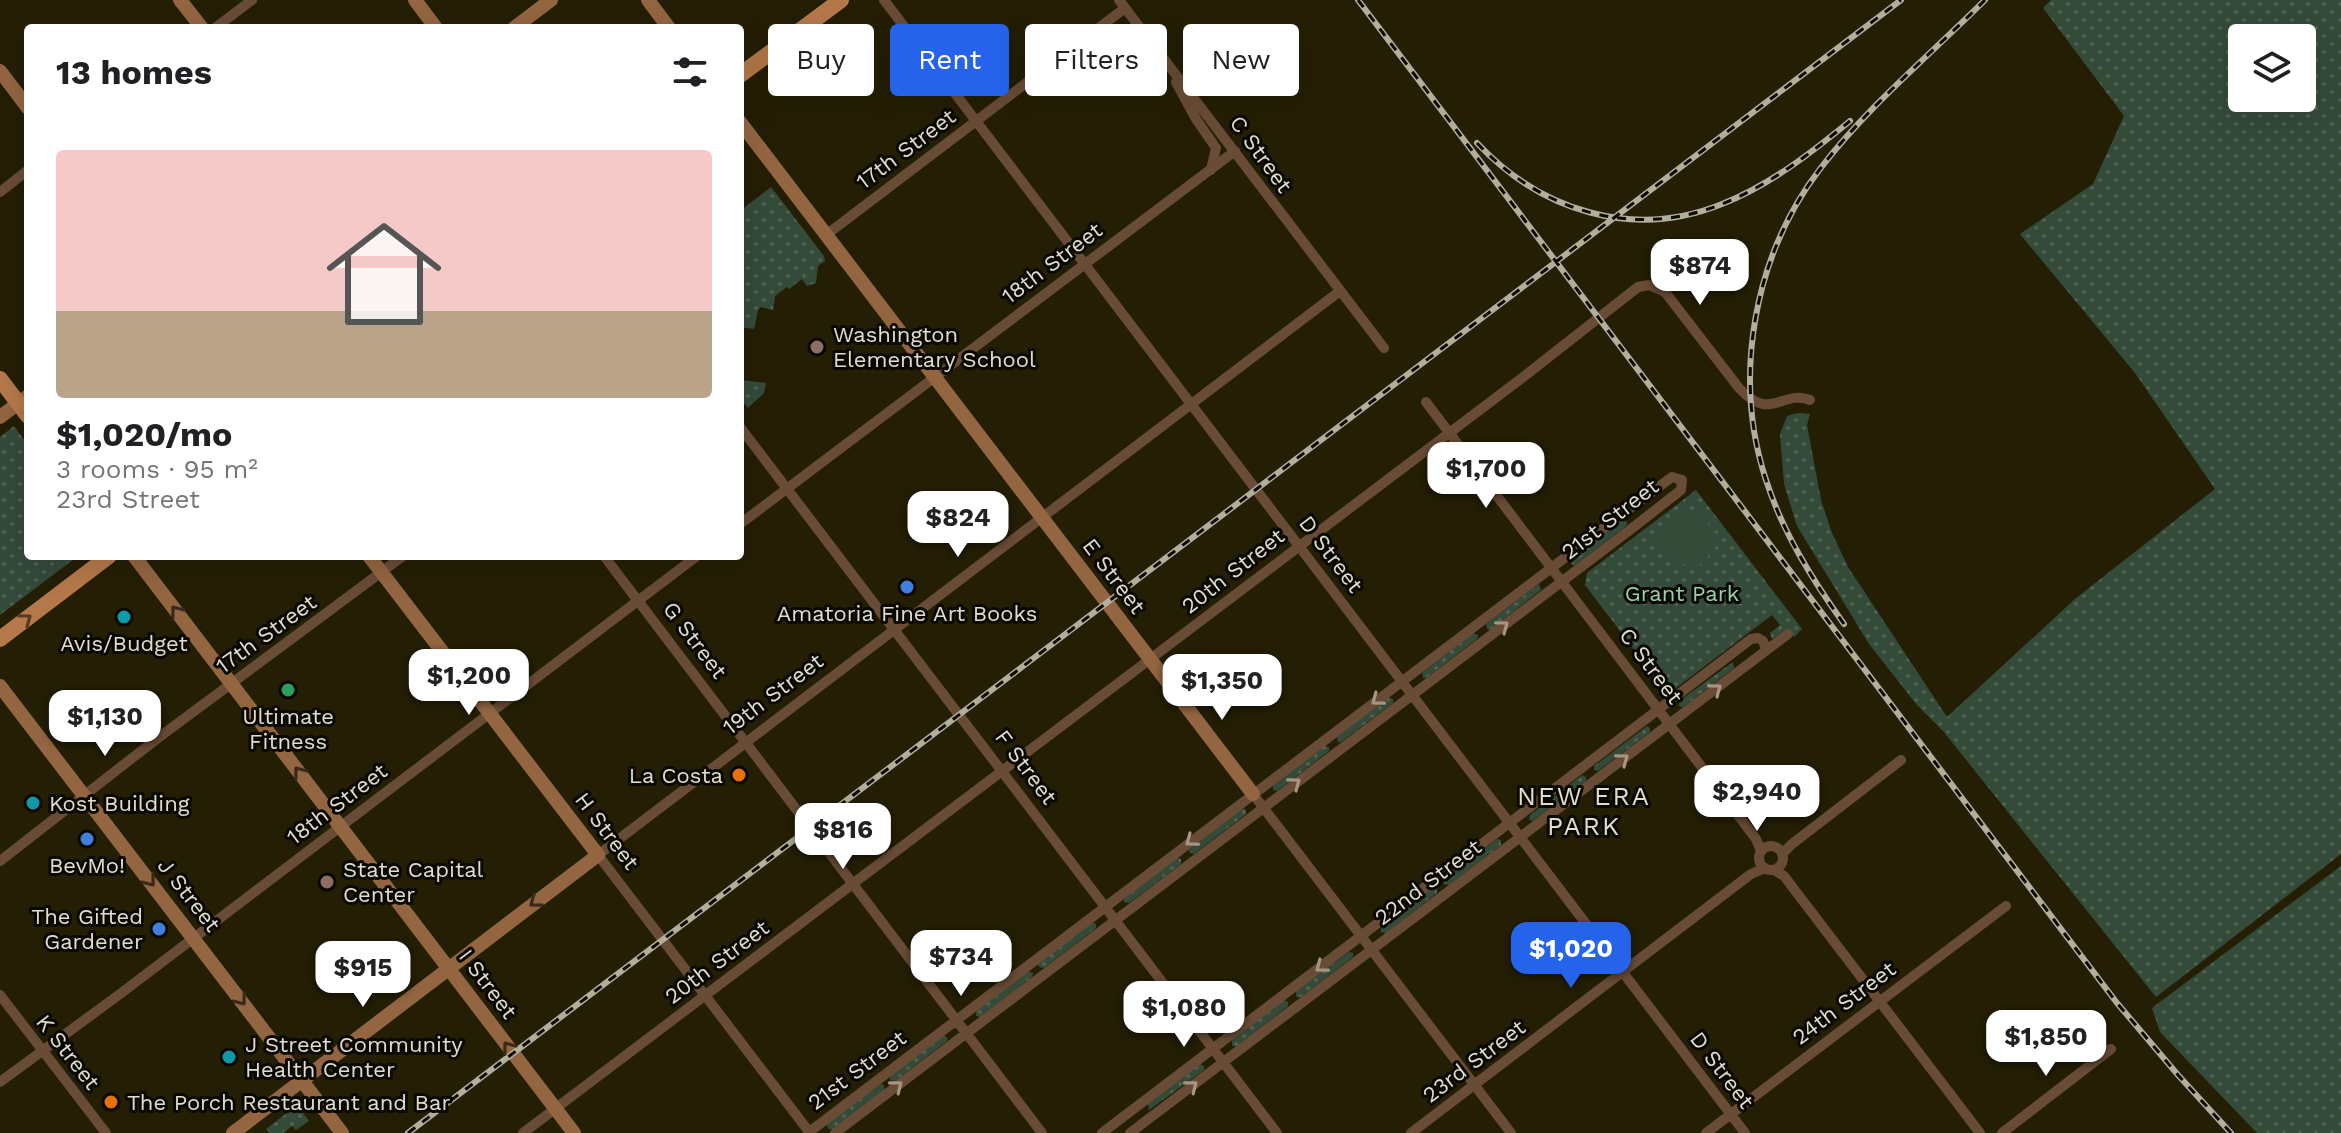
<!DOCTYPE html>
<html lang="en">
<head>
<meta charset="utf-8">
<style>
  :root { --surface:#fff; --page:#f2f2f2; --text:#202124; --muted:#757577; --line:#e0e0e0; --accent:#2563eb }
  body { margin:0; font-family:"Work Sans",sans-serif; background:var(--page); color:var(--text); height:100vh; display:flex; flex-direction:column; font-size:30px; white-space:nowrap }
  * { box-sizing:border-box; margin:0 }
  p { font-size:26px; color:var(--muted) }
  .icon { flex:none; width:44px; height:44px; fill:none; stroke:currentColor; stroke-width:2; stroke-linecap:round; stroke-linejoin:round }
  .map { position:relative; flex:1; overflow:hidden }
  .drawer { position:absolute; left:24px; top:24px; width:720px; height:536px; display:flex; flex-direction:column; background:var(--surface); border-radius:8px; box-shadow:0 8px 32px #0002 }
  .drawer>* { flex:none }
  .top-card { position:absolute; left:768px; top:24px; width:760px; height:72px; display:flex; gap:16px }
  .controls { position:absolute; left:2228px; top:24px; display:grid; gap:16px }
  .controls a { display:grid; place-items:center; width:88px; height:88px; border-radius:8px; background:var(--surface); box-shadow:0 8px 32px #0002; font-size:40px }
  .price { position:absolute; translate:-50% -68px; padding:0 18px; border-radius:16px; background:#fff; color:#222; font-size:26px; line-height:52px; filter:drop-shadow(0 2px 4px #0008) }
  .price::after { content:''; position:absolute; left:50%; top:48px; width:24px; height:18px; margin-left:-12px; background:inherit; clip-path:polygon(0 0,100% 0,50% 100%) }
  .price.on { background:var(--accent); color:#fff }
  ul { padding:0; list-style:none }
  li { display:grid; align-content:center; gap:16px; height:424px; padding:0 32px }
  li+li { border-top:2px solid var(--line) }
  li span { display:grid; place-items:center; height:248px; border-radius:8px; color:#555 }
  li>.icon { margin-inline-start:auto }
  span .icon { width:144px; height:144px; fill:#fffc; stroke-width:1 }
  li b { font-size:34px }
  h2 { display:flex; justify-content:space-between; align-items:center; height:96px; padding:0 32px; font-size:34px }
  .pill { padding:0 28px; border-radius:8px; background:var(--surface); box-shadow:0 8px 32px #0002; font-size:28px; line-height:72px }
  .pill.on { background:var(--accent); color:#fff }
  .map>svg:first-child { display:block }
</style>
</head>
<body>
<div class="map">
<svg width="2341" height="1133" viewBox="0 0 2341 1133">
  <defs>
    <pattern id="green-dots" width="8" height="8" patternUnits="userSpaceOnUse" patternTransform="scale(2)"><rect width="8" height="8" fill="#354b3a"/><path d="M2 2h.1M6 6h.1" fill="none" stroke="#526455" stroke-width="1.8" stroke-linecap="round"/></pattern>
  </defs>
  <rect width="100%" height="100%" fill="#241e05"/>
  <path fill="url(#green-dots)" fill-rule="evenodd" d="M2051,0h290v854l-185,143 -213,-266 -26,-26 -48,-61 -72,-118 -13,-42 -4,-50 7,-18 11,-3 12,1 -3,11 6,32 8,43 11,33 16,34 99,150 128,-118 140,-110 -80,-116 -115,-139 73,-50 31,-68 -81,-108zM2242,38h60v60h-60z
    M771,187l53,69 1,5 -7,5 -2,17 -9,3 -5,-7 -13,10 -2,-2 -12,9 -2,14 -12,-3 -3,3 -4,19 -14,-2v-116z
    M740,380l26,3 -2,10 -16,15 -8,-10z
    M14,426l14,19v111h50l-78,59v-178z
    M1696,490l106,139 -8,8 -7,-8 -15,10 -2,-6 10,-8 -8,-10 -104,79 -83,-109 2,-12z
    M1622,520l5,2 -1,4 -51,39h-3l-1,-6z
    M1539,584l2,6 -51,40 -3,-1 -1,-5z
    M1473,633l5,2 -1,4 -51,39h-3l-1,-5z
    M1733,662l1,6 -51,39 -4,-1v-5z
    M1388,697l5,2v4l-52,39h-3l-1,-5z
    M1647,726l3,2v4l-52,39 -4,-1v-4z
    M1324,746l5,1v4l-52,40 -4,-1v-5z
    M1582,775l4,2v4l-53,40 -4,-1 1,-5z
    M1242,808l4,2v4l-52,40 -4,-1 -1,-3z
    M1497,839l4,1v5l-52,40 -5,-1 1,-5z
    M1177,858l4,1v5l-52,39 -5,-1 1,-4z
    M2341,866v267h-84l-97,-101 -8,-24z
    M1433,887l4,2v4l-51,40 -5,-1v-5z
    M1092,922l4,2v4l-52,40 -5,-1 -1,-3z
    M1349,952l4,1v4l-52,40h-5v-6z
    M1028,971l5,2 -1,4 -52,40 -4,-1v-5z
    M1284,1000l4,2v4l-51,40h-5v-6z
    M943,1035l4,2v4l-52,40 -5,-1v-4z
    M1200,1064l4,2v4l-55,40 -1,-6z
    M880,1084l4,1v5l-52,39h-4l-1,-5z
    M297,1105l12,16 -13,9 -4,-4 -9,7h-13l-4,-4z"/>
  <path fill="#354b3a" d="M1688,508l15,8 17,23 -6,11 -15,16c-23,1 -43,-12 -43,-36l23,-18z"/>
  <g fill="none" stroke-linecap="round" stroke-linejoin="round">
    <path stroke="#694c36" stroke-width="10" d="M884,0l861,1133
      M1119,0l265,348
      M215,28l37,-28
      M1176,82l20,37 20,29 -5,22
      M0,192l28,-22
      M826,235l299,-227
      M1426,402l330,437 5,12
      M740,427l537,706
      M740,524l495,-373
      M604,556l438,577
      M1253,794l258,339
      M1759 858a12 12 0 1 1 24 0a12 12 0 1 1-24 0Z
      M1782,854l10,-10 109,-84
      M0,861l158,-123 245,-182
      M1774,870l10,6 196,257
      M0,995l106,138
      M0,1082l120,-88 577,-438
      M523,1133l999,-755 116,-91 11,-2 16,7 74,96c32,35 43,1 71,12
      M808,1133l817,-621 47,-35 10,3 -1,10 -46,36 -800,607
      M810,1133l-212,-278 742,-564
      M1102,1133l649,-494 7,-1 5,3 3,8 -4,5
      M1130,1133l658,-499
      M1411,1133l340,-259 14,-6
      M1706,1133l300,-227
      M2002,1133l109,-84"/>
    <path stroke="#946541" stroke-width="14" d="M180,0l22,28
      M415,0l21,28
      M648,0l21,28
      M514,28l37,-28
      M0,71l28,37
      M740,122l513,672
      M0,417l28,-21
      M134,556l440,577
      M0,686l342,447
      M233,1133l365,-278 -229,-299"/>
    <path stroke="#b5784a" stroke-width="16" d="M740,75l101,-75
      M0,379l28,37
      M0,639l109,-83"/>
    <defs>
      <path id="rail" d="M1358,0l759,1003 61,72 53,58
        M1477,143c64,68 156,97 245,61 48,-19 89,-51 128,-83
        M1844,624c-32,-45 -61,-91 -78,-144 -34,-103 -12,-225 54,-311 47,-62 110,-114 165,-169
        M408,1133l1493,-1133"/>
    </defs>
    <use href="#rail" stroke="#b1ae9c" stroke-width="6"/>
    <use href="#rail" stroke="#0a0802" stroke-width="3" stroke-dasharray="9" stroke-linecap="butt"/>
  </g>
  <defs><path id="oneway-chevron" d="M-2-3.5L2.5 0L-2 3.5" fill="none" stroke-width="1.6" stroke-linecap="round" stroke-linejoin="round" transform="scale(2)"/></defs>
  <g stroke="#3a2918">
    <use href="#oneway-chevron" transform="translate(176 611) rotate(-127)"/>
    <use href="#oneway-chevron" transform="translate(299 772) rotate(-127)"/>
    <use href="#oneway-chevron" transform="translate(150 881) rotate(52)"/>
    <use href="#oneway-chevron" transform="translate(535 902) rotate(143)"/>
    <use href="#oneway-chevron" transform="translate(241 1000) rotate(53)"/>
    <use href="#oneway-chevron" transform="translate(508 1047) rotate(-127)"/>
  </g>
  <use stroke="#573a22" href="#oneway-chevron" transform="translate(26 619) rotate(-37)"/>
  <g stroke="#a59582">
    <use href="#oneway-chevron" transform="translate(1503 626) rotate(-37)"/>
    <use href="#oneway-chevron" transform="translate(1716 689) rotate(-37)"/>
    <use href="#oneway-chevron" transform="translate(1377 700) rotate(143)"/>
    <use href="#oneway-chevron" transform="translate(1623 759) rotate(-37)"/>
    <use href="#oneway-chevron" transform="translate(1295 783) rotate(-37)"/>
    <use href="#oneway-chevron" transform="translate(1191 841) rotate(143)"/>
    <use href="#oneway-chevron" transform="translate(1321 967) rotate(143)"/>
    <use href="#oneway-chevron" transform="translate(897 1086) rotate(-38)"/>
    <use href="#oneway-chevron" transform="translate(1192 1086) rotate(-38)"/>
  </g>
  <g fill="#8d6e63" stroke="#0a0802" stroke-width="3">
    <circle cx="817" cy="347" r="8"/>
    <circle cx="327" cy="882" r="8"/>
  </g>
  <g fill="#3f7fe0" stroke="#0a0802" stroke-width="3">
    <circle cx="907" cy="587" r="8"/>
    <circle cx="87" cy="839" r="8"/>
    <circle cx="159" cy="929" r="8"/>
  </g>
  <g fill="#0f9aa8" stroke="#0a0802" stroke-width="3">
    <circle cx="124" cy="617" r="8"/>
    <circle cx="33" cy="803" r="8"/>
    <circle cx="229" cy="1057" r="8"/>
  </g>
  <circle fill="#2e9e5b" stroke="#0a0802" stroke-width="3" cx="288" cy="690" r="8"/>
  <g fill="#e8710a" stroke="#0a0802" stroke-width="3">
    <circle cx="739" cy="775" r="8"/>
    <circle cx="111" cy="1102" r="8"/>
  </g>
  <g text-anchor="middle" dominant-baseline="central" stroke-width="6" stroke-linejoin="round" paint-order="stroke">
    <g font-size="22" fill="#e1decf" stroke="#0a0802">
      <text transform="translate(906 149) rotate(-37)">17th Street</text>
      <text transform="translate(1261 154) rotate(54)">C Street</text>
      <text transform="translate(1052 263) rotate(-37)">18th Street</text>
      <text transform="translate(1610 519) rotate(-38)">21st Street</text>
      <text transform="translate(1331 554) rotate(53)">D Street</text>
      <text transform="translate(1233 571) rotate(-38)">20th Street</text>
      <text transform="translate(1114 576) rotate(53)">E Street</text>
      <text transform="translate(266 634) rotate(-36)">17th Street</text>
      <text transform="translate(695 640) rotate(53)">G Street</text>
      <text transform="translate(1651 666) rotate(53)">C Street</text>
      <text transform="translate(773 694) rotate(-37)">19th Street</text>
      <text transform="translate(1026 767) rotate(53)">F Street</text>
      <text transform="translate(337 804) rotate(-37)">18th Street</text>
      <text transform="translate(607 831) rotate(53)">H Street</text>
      <text transform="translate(1428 882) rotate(-37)">22nd Street</text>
      <text transform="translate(189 895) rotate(52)">J Street</text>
      <text transform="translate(717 962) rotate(-37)">20th Street</text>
      <text transform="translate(488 984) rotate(53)">I Street</text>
      <text transform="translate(1844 1003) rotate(-37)">24th Street</text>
      <text transform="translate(68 1052) rotate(52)">K Street</text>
      <text transform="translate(1474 1061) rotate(-37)">23rd Street</text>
      <text transform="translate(857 1070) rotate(-37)">21st Street</text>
      <text transform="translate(1722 1070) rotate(53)">D Street</text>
    </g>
    <g font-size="22" fill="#e1decf" stroke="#0a0802" text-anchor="start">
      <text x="833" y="334">Washington<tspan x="833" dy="25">Elementary School</tspan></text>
      <text x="907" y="613" text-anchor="middle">Amatoria Fine Art Books</text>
      <text x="124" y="643" text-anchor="middle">Avis/Budget</text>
      <text x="288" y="716" text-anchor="middle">Ultimate<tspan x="288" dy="25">Fitness</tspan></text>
      <text x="723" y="775" text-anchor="end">La Costa</text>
      <text x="49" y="803">Kost Building</text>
      <text x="87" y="865" text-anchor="middle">BevMo!</text>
      <text x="343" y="869">State Capital<tspan x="343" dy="25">Center</tspan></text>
      <text x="143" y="916" text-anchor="end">The Gifted<tspan x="143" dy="25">Gardener</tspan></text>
      <text x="245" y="1044">J Street Community<tspan x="245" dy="25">Health Center</tspan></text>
      <text x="127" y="1102">The Porch Restaurant and Bar</text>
    </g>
    <g font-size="22" fill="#99d2a6" stroke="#0a0802">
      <text x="1682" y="593">Grant Park</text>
    </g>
    <g font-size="26" letter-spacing="2" fill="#e1decf" stroke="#0a0802">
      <text x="1584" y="796">NEW ERA<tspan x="1584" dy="30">PARK</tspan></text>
    </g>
  </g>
</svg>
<div class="controls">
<a><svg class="icon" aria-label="layers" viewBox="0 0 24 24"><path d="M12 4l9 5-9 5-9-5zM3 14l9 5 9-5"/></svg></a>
</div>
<b class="price" style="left:1700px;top:307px">$874</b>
<b class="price" style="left:1486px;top:510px">$1,700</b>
<b class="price" style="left:958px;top:559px">$824</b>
<b class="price" style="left:469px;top:717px">$1,200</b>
<b class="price" style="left:1222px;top:722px">$1,350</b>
<b class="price" style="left:105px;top:758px">$1,130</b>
<b class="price" style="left:1757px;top:833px">$2,940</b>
<b class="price" style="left:843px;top:871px">$816</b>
<b class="price on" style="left:1571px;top:990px">$1,020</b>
<b class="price" style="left:961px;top:998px">$734</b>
<b class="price" style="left:363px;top:1009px">$915</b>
<b class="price" style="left:1184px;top:1049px">$1,080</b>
<b class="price" style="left:2046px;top:1078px">$1,850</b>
<div class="top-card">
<a class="pill">Buy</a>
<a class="pill on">Rent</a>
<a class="pill">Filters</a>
<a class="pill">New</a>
</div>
<section class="drawer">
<h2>13 homes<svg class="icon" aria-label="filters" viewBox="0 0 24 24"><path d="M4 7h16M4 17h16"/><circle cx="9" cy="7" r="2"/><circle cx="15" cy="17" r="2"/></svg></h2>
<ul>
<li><span style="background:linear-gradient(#f6c9c9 65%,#b9a48a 0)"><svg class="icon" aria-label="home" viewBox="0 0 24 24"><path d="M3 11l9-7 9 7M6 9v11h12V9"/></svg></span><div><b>$1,020/mo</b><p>3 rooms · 95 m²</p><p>23rd Street</p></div></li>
</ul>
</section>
</div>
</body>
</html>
